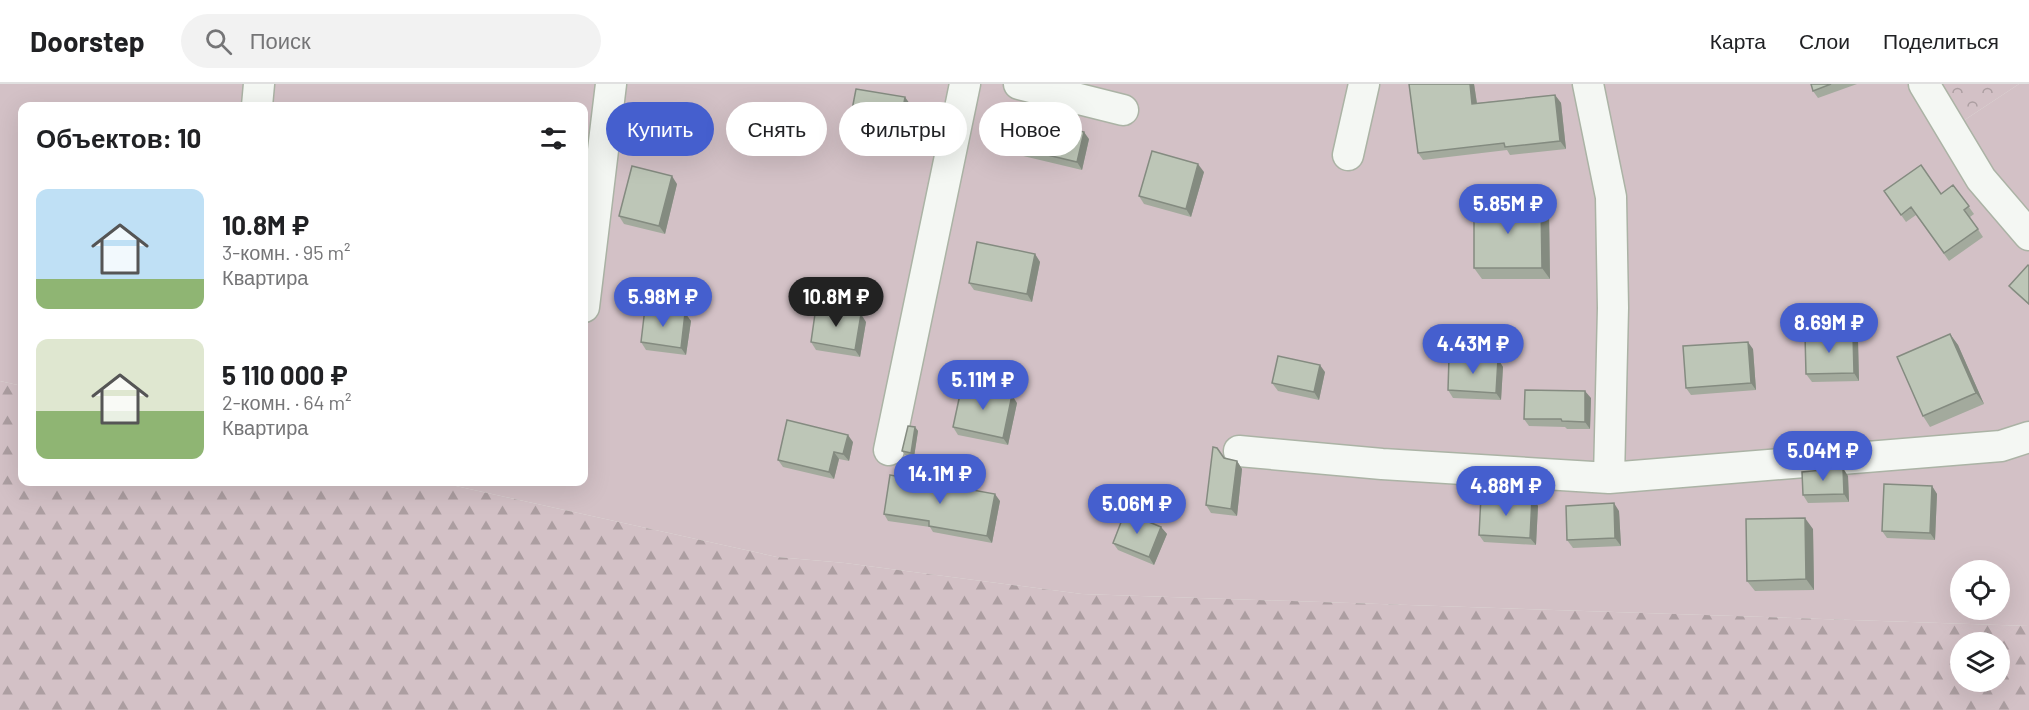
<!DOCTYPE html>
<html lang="ru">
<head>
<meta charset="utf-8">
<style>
  :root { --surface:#fff; --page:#f2f2f2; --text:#202124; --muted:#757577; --line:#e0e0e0; --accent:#455fce }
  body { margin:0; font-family:Barlow,sans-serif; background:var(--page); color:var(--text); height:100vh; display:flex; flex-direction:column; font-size:22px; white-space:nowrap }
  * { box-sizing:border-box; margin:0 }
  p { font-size:20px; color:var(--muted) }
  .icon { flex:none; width:33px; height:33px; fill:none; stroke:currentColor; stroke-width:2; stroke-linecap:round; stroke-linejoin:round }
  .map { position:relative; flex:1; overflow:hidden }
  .side { position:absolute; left:18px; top:18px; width:570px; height:384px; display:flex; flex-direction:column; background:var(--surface); border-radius:12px; box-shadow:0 6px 24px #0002 }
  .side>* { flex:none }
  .hud { position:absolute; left:606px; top:18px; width:570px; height:54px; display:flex; gap:12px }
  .tools { position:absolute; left:1950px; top:476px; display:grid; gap:12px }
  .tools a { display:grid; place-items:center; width:60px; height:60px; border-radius:50%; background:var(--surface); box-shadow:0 6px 24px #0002; font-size:30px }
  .price { position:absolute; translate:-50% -51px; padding:0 14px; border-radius:21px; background:var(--accent); color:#fff; font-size:20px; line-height:39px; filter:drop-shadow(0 2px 3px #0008) }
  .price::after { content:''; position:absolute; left:50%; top:36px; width:18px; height:14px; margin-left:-9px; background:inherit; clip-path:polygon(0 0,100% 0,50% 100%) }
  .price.selected { background:#222; color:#fff }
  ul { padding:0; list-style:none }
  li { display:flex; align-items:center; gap:18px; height:150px; padding:0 18px }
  li span { display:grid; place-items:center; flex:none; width:168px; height:120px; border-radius:12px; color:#555 }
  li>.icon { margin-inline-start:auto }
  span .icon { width:72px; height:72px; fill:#fffc; stroke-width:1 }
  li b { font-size:26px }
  h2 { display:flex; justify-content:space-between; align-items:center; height:72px; padding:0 18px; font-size:26px }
  .pill { padding:0 21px; border-radius:27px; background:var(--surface); box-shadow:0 6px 24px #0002; font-size:21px; line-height:54px }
  .pill.selected { background:var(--accent); color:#fff }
  header { display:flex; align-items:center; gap:36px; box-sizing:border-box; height:84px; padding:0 30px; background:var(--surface); border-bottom:2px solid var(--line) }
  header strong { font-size:28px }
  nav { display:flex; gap:33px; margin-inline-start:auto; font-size:21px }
  .search { width:420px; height:54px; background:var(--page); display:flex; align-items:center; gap:15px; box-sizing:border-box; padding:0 21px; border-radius:33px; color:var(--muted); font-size:22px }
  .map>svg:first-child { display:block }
</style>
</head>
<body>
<header>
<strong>Doorstep</strong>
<div class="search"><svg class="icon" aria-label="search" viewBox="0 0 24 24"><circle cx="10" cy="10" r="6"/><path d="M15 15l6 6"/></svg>Поиск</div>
<nav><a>Карта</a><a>Слои</a><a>Поделиться</a></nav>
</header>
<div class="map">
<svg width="2029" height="626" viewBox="0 0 2029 626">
  <defs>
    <pattern id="forest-firs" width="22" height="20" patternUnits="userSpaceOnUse" patternTransform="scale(1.5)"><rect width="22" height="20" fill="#d3c1c6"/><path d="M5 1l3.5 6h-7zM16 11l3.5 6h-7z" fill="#ac9ea1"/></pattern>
    <pattern id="park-crowns" width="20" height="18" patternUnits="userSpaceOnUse" patternTransform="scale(1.5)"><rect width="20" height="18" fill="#d3c1c6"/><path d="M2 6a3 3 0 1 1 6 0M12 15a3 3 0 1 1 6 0" fill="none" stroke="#ac9ea1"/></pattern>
  </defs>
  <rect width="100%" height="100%" fill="#e4e9e0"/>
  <path fill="#d3c1c6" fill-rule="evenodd" d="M0,0h1924l27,45 68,-45h10v542l-947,-32 -237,-31 -68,-6 -339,-75h146v-376h-562v280l-22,-5zM1960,486h40v39h-40z"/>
  <path fill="url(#forest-firs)" fill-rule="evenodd" d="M0,297l22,5v96h416l339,75 68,6 237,31 947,32v84h-2029zM1960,558h40v39h-40z"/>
  <path fill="url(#park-crowns)" d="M1924,0h95l-68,45z"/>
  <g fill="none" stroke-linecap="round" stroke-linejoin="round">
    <defs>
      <path id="minor" d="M1019,0l104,26
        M1588,0l23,113 2,111 -4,170
        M1924,0l57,95 48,56
        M257,22l2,-22
        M1348,71l16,-71
        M584,223l27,-223
        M889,366l76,-366
        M1239,367l143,13 227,14 392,-32 28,-9"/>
    </defs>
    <use href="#minor" stroke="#abb3a5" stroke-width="33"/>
    <use href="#minor" stroke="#f4f7f3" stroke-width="30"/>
  </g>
  <path fill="#a3aa9d" d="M1409,0h65l3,19 78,-8 6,8 5,46 -56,6 -3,-5 -84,10 -5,-7z
    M1811,0h46l-39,14 -5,-7z
    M910,20l-8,47 -33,-5 -5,-7 2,-15 -9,-1 -6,-8z
    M1089,55l-7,31 -63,-15 -5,-8z
    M1204,88l-13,45 -47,-13 -5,-8z
    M677,100l-12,50 -41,-10 -5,-8z
    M1953,101l21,29 -4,3 13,20 -34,24 -33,-46 -10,7 -22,-31 57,3z
    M1541,117l8,11 1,67h-68l-8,-11z
    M1035,170l5,8 -8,40 -58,-12 -5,-7z
    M2029,182v39l-17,-15 -3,-4z
    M685,229l6,8 -5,34 -40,-5 -5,-8z
    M866,238l-6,35 -44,-7 -5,-8z
    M1853,250l5,7 1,40 -47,1 -6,-8z
    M1950,250l8,11 26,59 -54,23 -7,-11z
    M1753,265l3,41 -65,5 -5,-7z
    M1498,275l5,8 -2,33 -48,-2 -5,-8z
    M1325,288l-6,28 -41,-9 -6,-8z
    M1591,314l-1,31h-23l-2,-2 -36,-1 -5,-7z
    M1017,319l-9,42 -50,-10 -5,-8z
    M915,343l3,4 -4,26 -9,-2 -3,-4z
    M853,358l-4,19 -10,-2 -5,20 -51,-12 -5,-7z
    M1224,374l13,3 5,8 -5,47 -26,-3 -5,-8z
    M1848,392l1,26 -41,1 -5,-8z
    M1932,402l5,8 -2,46 -48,-2 -5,-7z
    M1532,414l6,8 -2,39 -52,-3 -5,-7z
    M1000,417l-8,42 -59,-11 -3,-5 -42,-6 -4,-7z
    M1619,427l2,35 -48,2 -6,-8z
    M1161,443l6,7 -13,31 -36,-15 -5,-7z
    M1813,445l1,61 -59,1 -8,-10z"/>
  <path fill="#848b80" d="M1470,0h4l4,27 -6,-7z
    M1555,11l6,8 5,46 -6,-8z
    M905,13l5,7 -8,47 -5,-7z
    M1084,48l5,7 -7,31 -5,-8z
    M1198,80l6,8 -13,45 -5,-8z
    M672,92l5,8 -12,50 -6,-8z
    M1541,117l8,11 1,67 -8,-11z
    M1035,170l5,8 -8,40 -5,-8z
    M685,229l6,8 -5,34 -5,-7z
    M861,230l5,8 -6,35 -5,-7z
    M1853,250l5,7 1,40 -5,-8z
    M1950,250l8,11 26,59 -8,-11z
    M1748,258l5,7 3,41 -5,-7z
    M1498,275l5,8 -2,33 -5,-7z
    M1320,281l5,7 -6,28 -5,-8z
    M1585,307l6,7 -1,31 -5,-7z
    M1012,311l5,8 -9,42 -5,-7z
    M915,343l3,4 -4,26 -3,-4z
    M848,351l5,7 -4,19 -6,-7z
    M834,368l5,7 -5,20 -5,-7z
    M1237,377l5,8 -5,47 -6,-7z
    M1843,384l5,8 1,26 -5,-8z
    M1932,402l5,8 -2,46 -5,-7z
    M995,410l5,7 -8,42 -5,-7z
    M1532,414l6,8 -2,39 -6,-7z
    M1614,419l5,8 2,35 -6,-8z
    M1805,434l8,11 1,61 -8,-11z
    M1161,443l6,7 -13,31 -5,-8z"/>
  <path fill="#bdc6b7" stroke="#848b80" stroke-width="1.5" d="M1409,0h61l2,20 83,-9 5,46 -55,6 -1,-4 -86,10z
    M1811,0h20l-18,7z
    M856,5l49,8 -8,47 -33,-5 3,-21 -16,-3z
    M1021,33l63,15 -7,30 -63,-15z
    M1152,67l46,13 -12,45 -47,-13z
    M1921,81l20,29 12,-9 16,21 -5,4 14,19 -34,24 -33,-46 -10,8 -17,-24z
    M632,82l40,10 -13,50 -40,-10z
    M1541,117l1,67h-68v-66z
    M977,158l58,12 -8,40 -58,-11z
    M2028,181l1,1v38l-20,-18z
    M816,223l45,7 -6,36 -44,-8z
    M645,224l40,5 -4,35 -40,-6z
    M1853,250l1,39 -48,1 -1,-39z
    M1950,250l26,59 -53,23 -26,-59z
    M1748,258l3,41 -65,5 -3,-42z
    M1278,272l42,9 -6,27 -42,-9z
    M1449,273l49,2 -2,34 -48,-3z
    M962,301l50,10 -9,43 -50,-11z
    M1525,306l60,1v31l-23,-1 -1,-2h-37z
    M787,336l61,15 -5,19 -9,-2 -5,20 -51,-12z
    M908,342l7,1 -4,26 -9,-2z
    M1213,363l4,1 7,10 13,3 -6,48 -25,-4z
    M1843,384l1,26 -41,1 -1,-23z
    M890,391l105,19 -8,42 -58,-10v-5l-45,-7z
    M1884,400l48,2 -2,47 -48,-2z
    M1481,412l51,2 -2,40 -51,-3z
    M1614,419l1,35 -48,2 -1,-34z
    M1125,428l36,15 -12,30 -36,-14z
    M1805,434l1,61 -59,2 -1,-62z"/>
</svg>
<div class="tools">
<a><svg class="icon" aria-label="locate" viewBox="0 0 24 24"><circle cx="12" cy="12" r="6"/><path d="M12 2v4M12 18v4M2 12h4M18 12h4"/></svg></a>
<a><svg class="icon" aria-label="layers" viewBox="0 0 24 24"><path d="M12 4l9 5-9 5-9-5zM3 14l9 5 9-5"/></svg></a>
</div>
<b class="price" style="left:1508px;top:151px">5.85M ₽</b>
<b class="price" style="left:663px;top:244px">5.98M ₽</b>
<b class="price selected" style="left:836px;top:244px">10.8M ₽</b>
<b class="price" style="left:1829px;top:270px">8.69M ₽</b>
<b class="price" style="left:1473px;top:291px">4.43M ₽</b>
<b class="price" style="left:983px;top:327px">5.11M ₽</b>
<b class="price" style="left:1823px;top:398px">5.04M ₽</b>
<b class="price" style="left:940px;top:421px">14.1M ₽</b>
<b class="price" style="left:1506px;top:433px">4.88M ₽</b>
<b class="price" style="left:1137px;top:451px">5.06M ₽</b>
<div class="hud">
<a class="pill selected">Купить</a>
<a class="pill">Снять</a>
<a class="pill">Фильтры</a>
<a class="pill">Новое</a>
</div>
<section class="side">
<h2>Объектов: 10<svg class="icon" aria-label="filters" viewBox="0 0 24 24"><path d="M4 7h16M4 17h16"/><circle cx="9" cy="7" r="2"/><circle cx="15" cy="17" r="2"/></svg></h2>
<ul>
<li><span style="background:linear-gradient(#bfe0f5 75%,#8fb573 0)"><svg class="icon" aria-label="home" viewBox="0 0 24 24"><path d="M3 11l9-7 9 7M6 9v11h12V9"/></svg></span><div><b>10.8M ₽</b><p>3-комн. · 95 m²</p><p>Квартира</p></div></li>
<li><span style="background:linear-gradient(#dfe7d0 60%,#8fb573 0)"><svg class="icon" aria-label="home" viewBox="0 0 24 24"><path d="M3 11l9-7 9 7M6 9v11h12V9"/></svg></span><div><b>5 110 000 ₽</b><p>2-комн. · 64 m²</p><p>Квартира</p></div></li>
</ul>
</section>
</div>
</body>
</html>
